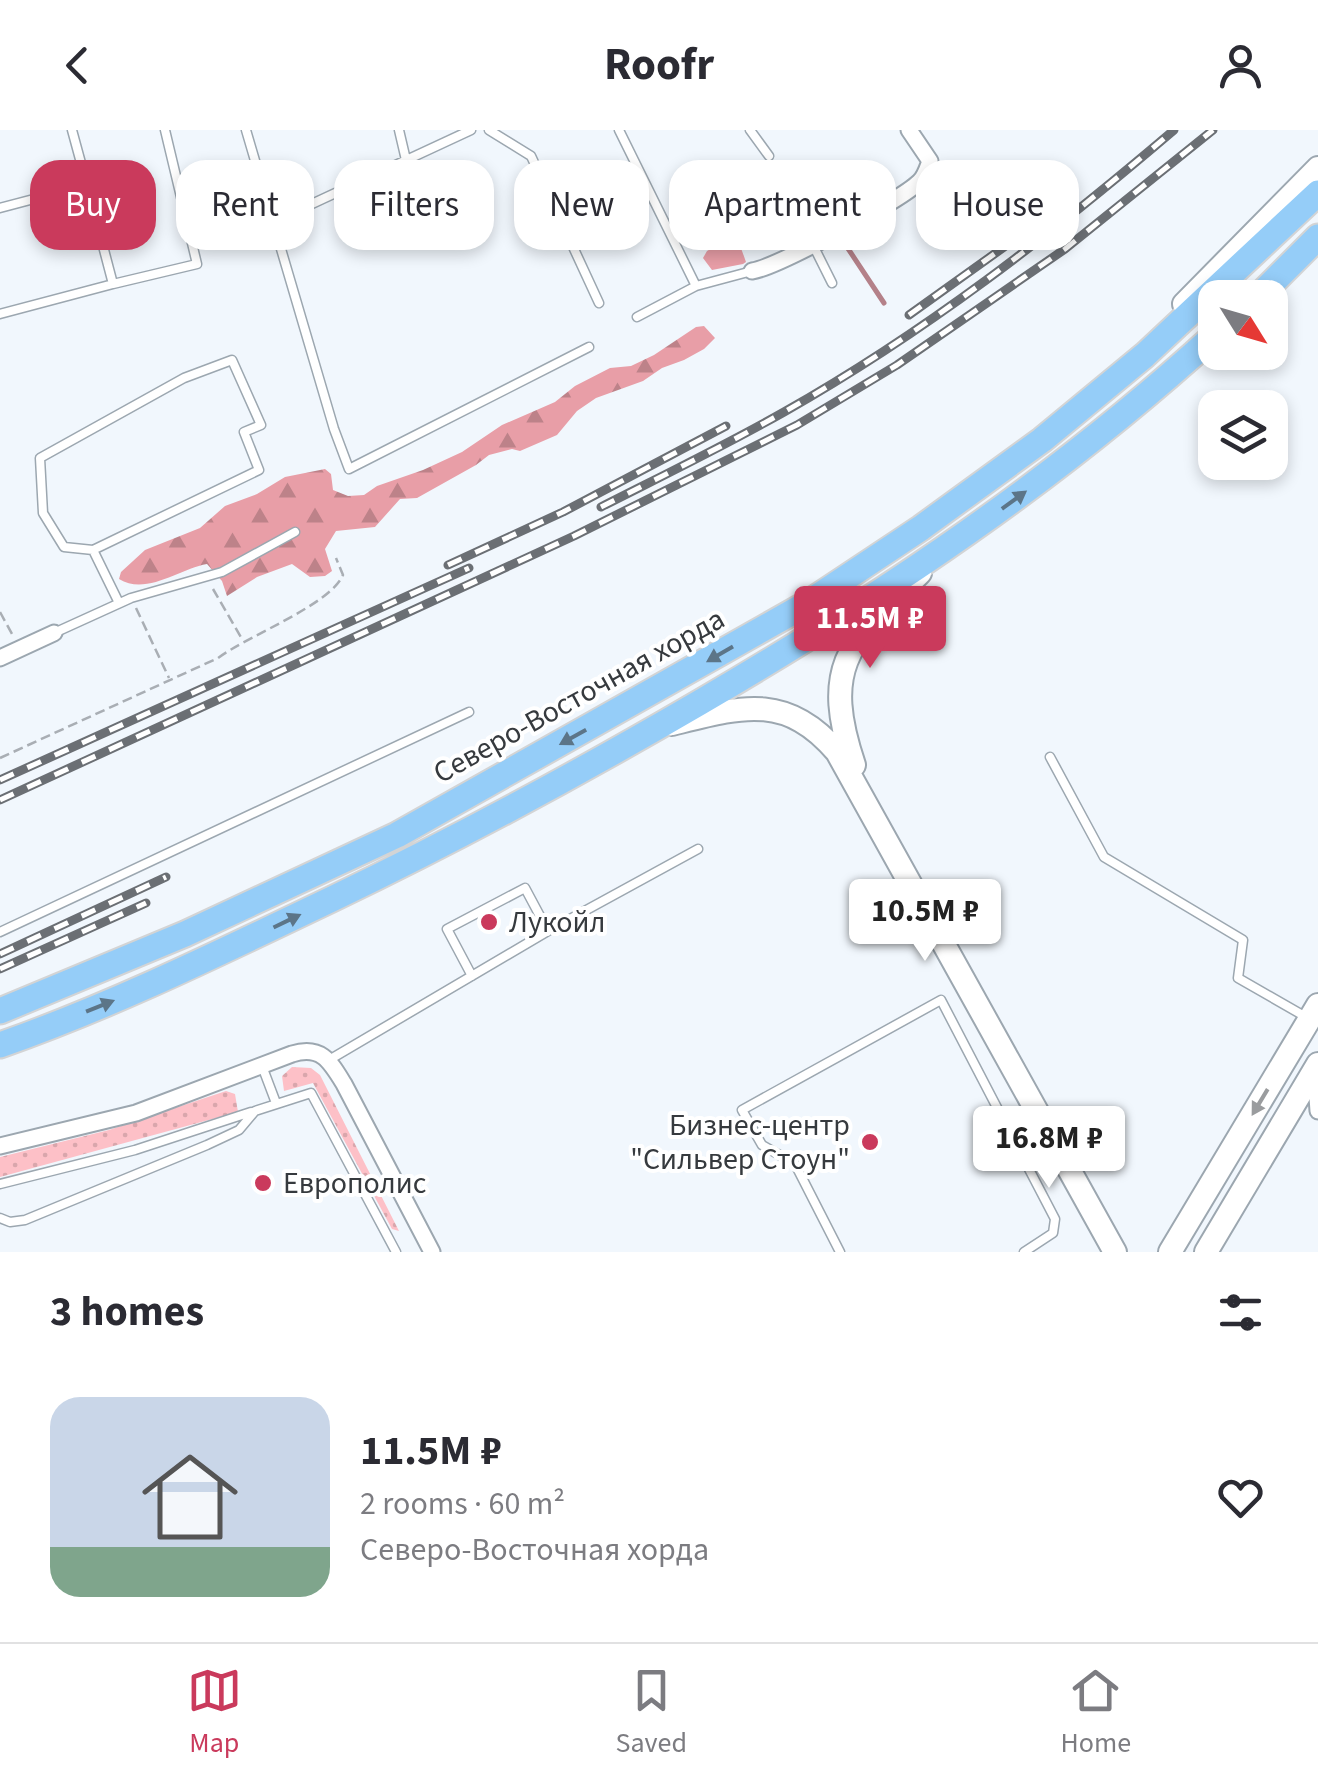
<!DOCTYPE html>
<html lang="en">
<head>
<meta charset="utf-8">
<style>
  :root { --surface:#fff; --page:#f2f2f3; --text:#2b2b33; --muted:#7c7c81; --line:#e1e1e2; --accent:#ca3a5c }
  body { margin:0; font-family:"Source Sans 3",sans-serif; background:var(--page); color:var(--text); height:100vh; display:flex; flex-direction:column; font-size:38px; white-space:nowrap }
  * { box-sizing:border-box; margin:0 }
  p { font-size:32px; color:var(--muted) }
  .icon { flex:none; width:55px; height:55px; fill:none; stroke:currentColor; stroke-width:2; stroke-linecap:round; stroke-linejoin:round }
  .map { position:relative; height:1122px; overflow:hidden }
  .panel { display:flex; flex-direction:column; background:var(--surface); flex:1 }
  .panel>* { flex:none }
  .top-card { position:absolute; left:30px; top:30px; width:1260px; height:90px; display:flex; gap:20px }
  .needle { width:65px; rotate:127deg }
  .fabs { position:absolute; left:1198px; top:150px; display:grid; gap:20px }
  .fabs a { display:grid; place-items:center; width:90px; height:90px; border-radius:20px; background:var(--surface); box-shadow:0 5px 15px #0003; font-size:50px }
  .price { position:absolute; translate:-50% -85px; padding:0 22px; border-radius:10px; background:#fff; color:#222; font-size:32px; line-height:65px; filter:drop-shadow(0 2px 5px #0008) }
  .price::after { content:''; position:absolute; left:50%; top:60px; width:30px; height:22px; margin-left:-15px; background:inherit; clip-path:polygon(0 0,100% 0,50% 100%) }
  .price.current { background:var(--accent); color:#fff }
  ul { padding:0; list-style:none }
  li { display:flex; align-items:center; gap:30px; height:250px; padding:0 50px }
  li+li { border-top:2px solid var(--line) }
  li span { display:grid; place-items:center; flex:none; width:280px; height:200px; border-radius:30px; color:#555 }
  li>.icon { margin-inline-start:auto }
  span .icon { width:120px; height:120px; fill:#fffc; stroke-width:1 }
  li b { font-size:42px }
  h2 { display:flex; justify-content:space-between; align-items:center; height:120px; padding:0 50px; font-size:42px }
  .pill { padding:0 35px; border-radius:30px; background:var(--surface); box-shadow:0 5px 15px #0003; font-size:35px; line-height:90px }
  .pill.current { background:var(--accent); color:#fff }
  header { display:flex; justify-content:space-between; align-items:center; height:130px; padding:0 50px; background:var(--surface); font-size:45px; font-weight:700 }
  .dock { display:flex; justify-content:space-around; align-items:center; height:140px; border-top:2px solid var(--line); background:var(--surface); font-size:28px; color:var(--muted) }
  .dock a { display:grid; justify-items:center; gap:5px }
  .dock .current { color:var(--accent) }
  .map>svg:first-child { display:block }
</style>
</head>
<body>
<header><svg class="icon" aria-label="back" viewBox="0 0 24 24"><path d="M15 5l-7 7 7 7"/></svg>Roofr<svg class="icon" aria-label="person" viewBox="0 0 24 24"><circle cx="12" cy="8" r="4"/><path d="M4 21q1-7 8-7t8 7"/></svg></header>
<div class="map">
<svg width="1318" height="1122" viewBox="0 0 1318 1122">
  <defs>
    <pattern id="grass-dots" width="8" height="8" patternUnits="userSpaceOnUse" patternTransform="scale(2.5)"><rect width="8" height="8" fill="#fdc0c7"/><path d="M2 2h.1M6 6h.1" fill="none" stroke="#d9a6ac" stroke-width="1.8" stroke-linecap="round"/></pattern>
    <pattern id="forest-firs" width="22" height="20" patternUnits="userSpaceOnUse" patternTransform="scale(2.5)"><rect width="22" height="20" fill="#e89ea7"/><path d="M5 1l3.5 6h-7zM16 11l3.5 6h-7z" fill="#bd8289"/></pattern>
  </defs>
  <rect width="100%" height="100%" fill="#f1f7fd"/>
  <path fill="url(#grass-dots)" d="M292,937l19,1 9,7 79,156 -7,-2 -79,-146 -29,8 -2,-15z
    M226,961l9,3 3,18 -238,65v-20l109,-27z"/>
  <path fill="url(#forest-firs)" d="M694,46c30,11 42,59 52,86l-3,2 -31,6 -9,-12 4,-7 14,-8 -30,-57z
    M704,196l11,12 -11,11 -20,11 -22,8 -19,13 -47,17 -19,13 -20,24 -37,16 -8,-2 -23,6 -13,10 -59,33 -17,1 -25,28 -39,4 -11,18 7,22 -7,5 -15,1 -18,-13 -35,13 -30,19 -5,-15 -15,-17c-28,5 -61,32 -88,15l2,-7 24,-22 55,-22 25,-22 32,-12 28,-17 40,-8 6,5 2,16 15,6 16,-1 13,-9 46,-16 39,-18 40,-27 53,-23 20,-16 35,-18 21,-2 23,-11 42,-28z"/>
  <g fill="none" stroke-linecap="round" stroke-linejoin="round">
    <path stroke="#b48189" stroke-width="5" d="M847,117l37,56"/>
    <defs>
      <path id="service" d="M72,0l15,55
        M246,0l88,299 15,40 240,-122
        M399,0l7,30
        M489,0l42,26 68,147
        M619,0l77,156
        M750,0l19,26
        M0,78l87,-23 26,99 -113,30
        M273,92l198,-92
        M814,117l18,36
        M113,154l84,-20 -32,-134
        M637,187l59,-31 56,-15
        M93,420l-29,-3 -21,-34 -3,-55 144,-80 48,-18 29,65 -17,7 15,38 -166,80 26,53
        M54,503l77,-35 91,-26 73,-40
        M1050,627l54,100 139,83 -5,38 68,39
        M0,802l469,-220
        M472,846l-25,-47 78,-41 23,43
        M329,930l219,-129 150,-82
        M262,936l14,37
        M0,1054l135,-34 116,-38
        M0,1088l10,4 15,-2 182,-75 32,-15 16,-19 56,-18 85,159
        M840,1122l-45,-88 -33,-19 -20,-35 199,-110 114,219 -2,14 -29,19"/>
      <path id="minor" d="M752,141c24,-3 149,-71 167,-89 6,-5 8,-13 11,-21l-21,-31
        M0,528l54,-25
        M1315,940l3,41
        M0,1016l136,-33 156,-59c29,-9 38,7 52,30l88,168"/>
      <path id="secondary" d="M1184,174l134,-136
        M672,594c68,-17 114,-32 165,28l278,500
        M854,635c-34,-101 -3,-124 66,-192
        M1170,1122l148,-247
        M1206,1122l112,-188"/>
      <path id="primary" d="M1257,168l61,-61
        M0,881l185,-77 212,-99 408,-230 116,-77 121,-88 103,-85 173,-162
        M0,915c114,-40 223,-94 332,-146 125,-60 247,-126 367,-196 184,-107 358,-224 516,-368"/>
    </defs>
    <use href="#service" stroke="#9ca7b0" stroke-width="11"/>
    <use href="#minor" stroke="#9ca7b0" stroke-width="19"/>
    <use href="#secondary" stroke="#9ca7b0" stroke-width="26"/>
    <use href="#primary" stroke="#d3d4d5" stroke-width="29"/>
    <path stroke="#a9aeb4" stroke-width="2.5" stroke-dasharray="10 5" stroke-linecap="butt" d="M213,459l29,50
      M136,478l33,70
      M0,482l12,22
      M0,628l218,-100c31,-23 112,-53 125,-83l-7,-17"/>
    <use href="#service" stroke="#fff" stroke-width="8"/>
    <use href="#minor" stroke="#fff" stroke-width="15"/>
    <use href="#secondary" stroke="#fff" stroke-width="22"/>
    <use href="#primary" stroke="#95cdf8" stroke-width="25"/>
    <defs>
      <path id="rail" d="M909,185l130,-93
        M601,377c61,-31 123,-61 183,-95 140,-79 268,-178 390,-282
        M448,435l115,-53 163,-86
        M0,650l469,-212
        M0,670l574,-264 223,-111 100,-60 168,-116 148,-119
        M0,824l166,-77
        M0,839l146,-66"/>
    </defs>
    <use href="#rail" stroke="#6b6f74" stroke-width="9"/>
    <use href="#rail" stroke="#fff" stroke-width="5" stroke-dasharray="15" stroke-linecap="butt"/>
  </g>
  <defs><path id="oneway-solid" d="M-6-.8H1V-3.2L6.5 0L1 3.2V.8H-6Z" transform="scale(2.5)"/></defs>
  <g fill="#5c7588">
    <use href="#oneway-solid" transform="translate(1014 370) rotate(-36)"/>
    <use href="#oneway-solid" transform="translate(720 524) rotate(150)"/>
    <use href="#oneway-solid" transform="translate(573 607) rotate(151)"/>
    <use href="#oneway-solid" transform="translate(287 791) rotate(-26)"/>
    <use href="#oneway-solid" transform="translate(100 876) rotate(-22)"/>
  </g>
  <use fill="#9a9c9e" href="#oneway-solid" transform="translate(1260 972) rotate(121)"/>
  <g fill="#ca3a5c" stroke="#fff" stroke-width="4">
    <circle cx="489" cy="792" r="10"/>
    <circle cx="870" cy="1012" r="10"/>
    <circle cx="263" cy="1053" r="10"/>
  </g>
  <g text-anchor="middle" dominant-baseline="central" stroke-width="8" stroke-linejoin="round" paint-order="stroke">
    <g font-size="30" fill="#363a3e" stroke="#fff">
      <text transform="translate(579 566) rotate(-29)">Северо-Восточная хорда</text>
    </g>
    <g font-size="30" fill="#363a3e" stroke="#fff" text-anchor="start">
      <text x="509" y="792">Лукойл</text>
      <text x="850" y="995" text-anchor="end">Бизнес-центр<tspan x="850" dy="34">"Сильвер Стоун"</tspan></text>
      <text x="283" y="1053">Европолис</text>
    </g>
  </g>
</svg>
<div class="fabs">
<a><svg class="needle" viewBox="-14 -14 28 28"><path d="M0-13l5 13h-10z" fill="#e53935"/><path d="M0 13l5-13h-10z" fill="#7c7c81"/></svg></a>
<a><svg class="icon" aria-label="layers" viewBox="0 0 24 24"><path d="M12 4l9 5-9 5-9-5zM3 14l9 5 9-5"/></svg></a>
</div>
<b class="price current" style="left:870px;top:541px">11.5M ₽</b>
<b class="price" style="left:925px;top:834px">10.5M ₽</b>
<b class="price" style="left:1049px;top:1061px">16.8M ₽</b>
<div class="top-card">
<a class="pill current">Buy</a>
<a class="pill">Rent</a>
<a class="pill">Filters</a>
<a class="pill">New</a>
<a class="pill">Apartment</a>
<a class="pill">House</a>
</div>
</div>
<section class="panel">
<h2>3 homes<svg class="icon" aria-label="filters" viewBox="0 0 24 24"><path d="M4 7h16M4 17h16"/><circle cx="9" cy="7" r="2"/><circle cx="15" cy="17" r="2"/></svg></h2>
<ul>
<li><span style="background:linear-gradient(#c9d6e8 75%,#7fa58c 0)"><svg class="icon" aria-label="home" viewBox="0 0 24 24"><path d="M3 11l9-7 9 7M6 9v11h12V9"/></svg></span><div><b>11.5M ₽</b><p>2 rooms · 60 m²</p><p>Северо-Восточная хорда</p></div><svg class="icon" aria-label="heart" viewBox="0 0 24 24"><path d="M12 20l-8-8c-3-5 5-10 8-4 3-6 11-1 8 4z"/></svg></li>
</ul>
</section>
<nav class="dock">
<a class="current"><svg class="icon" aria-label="map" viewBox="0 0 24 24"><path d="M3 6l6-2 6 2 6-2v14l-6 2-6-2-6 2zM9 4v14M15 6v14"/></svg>Map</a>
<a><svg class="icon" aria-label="saved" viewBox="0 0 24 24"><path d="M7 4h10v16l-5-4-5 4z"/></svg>Saved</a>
<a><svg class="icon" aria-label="home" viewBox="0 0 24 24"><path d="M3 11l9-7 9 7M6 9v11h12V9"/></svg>Home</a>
</nav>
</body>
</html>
